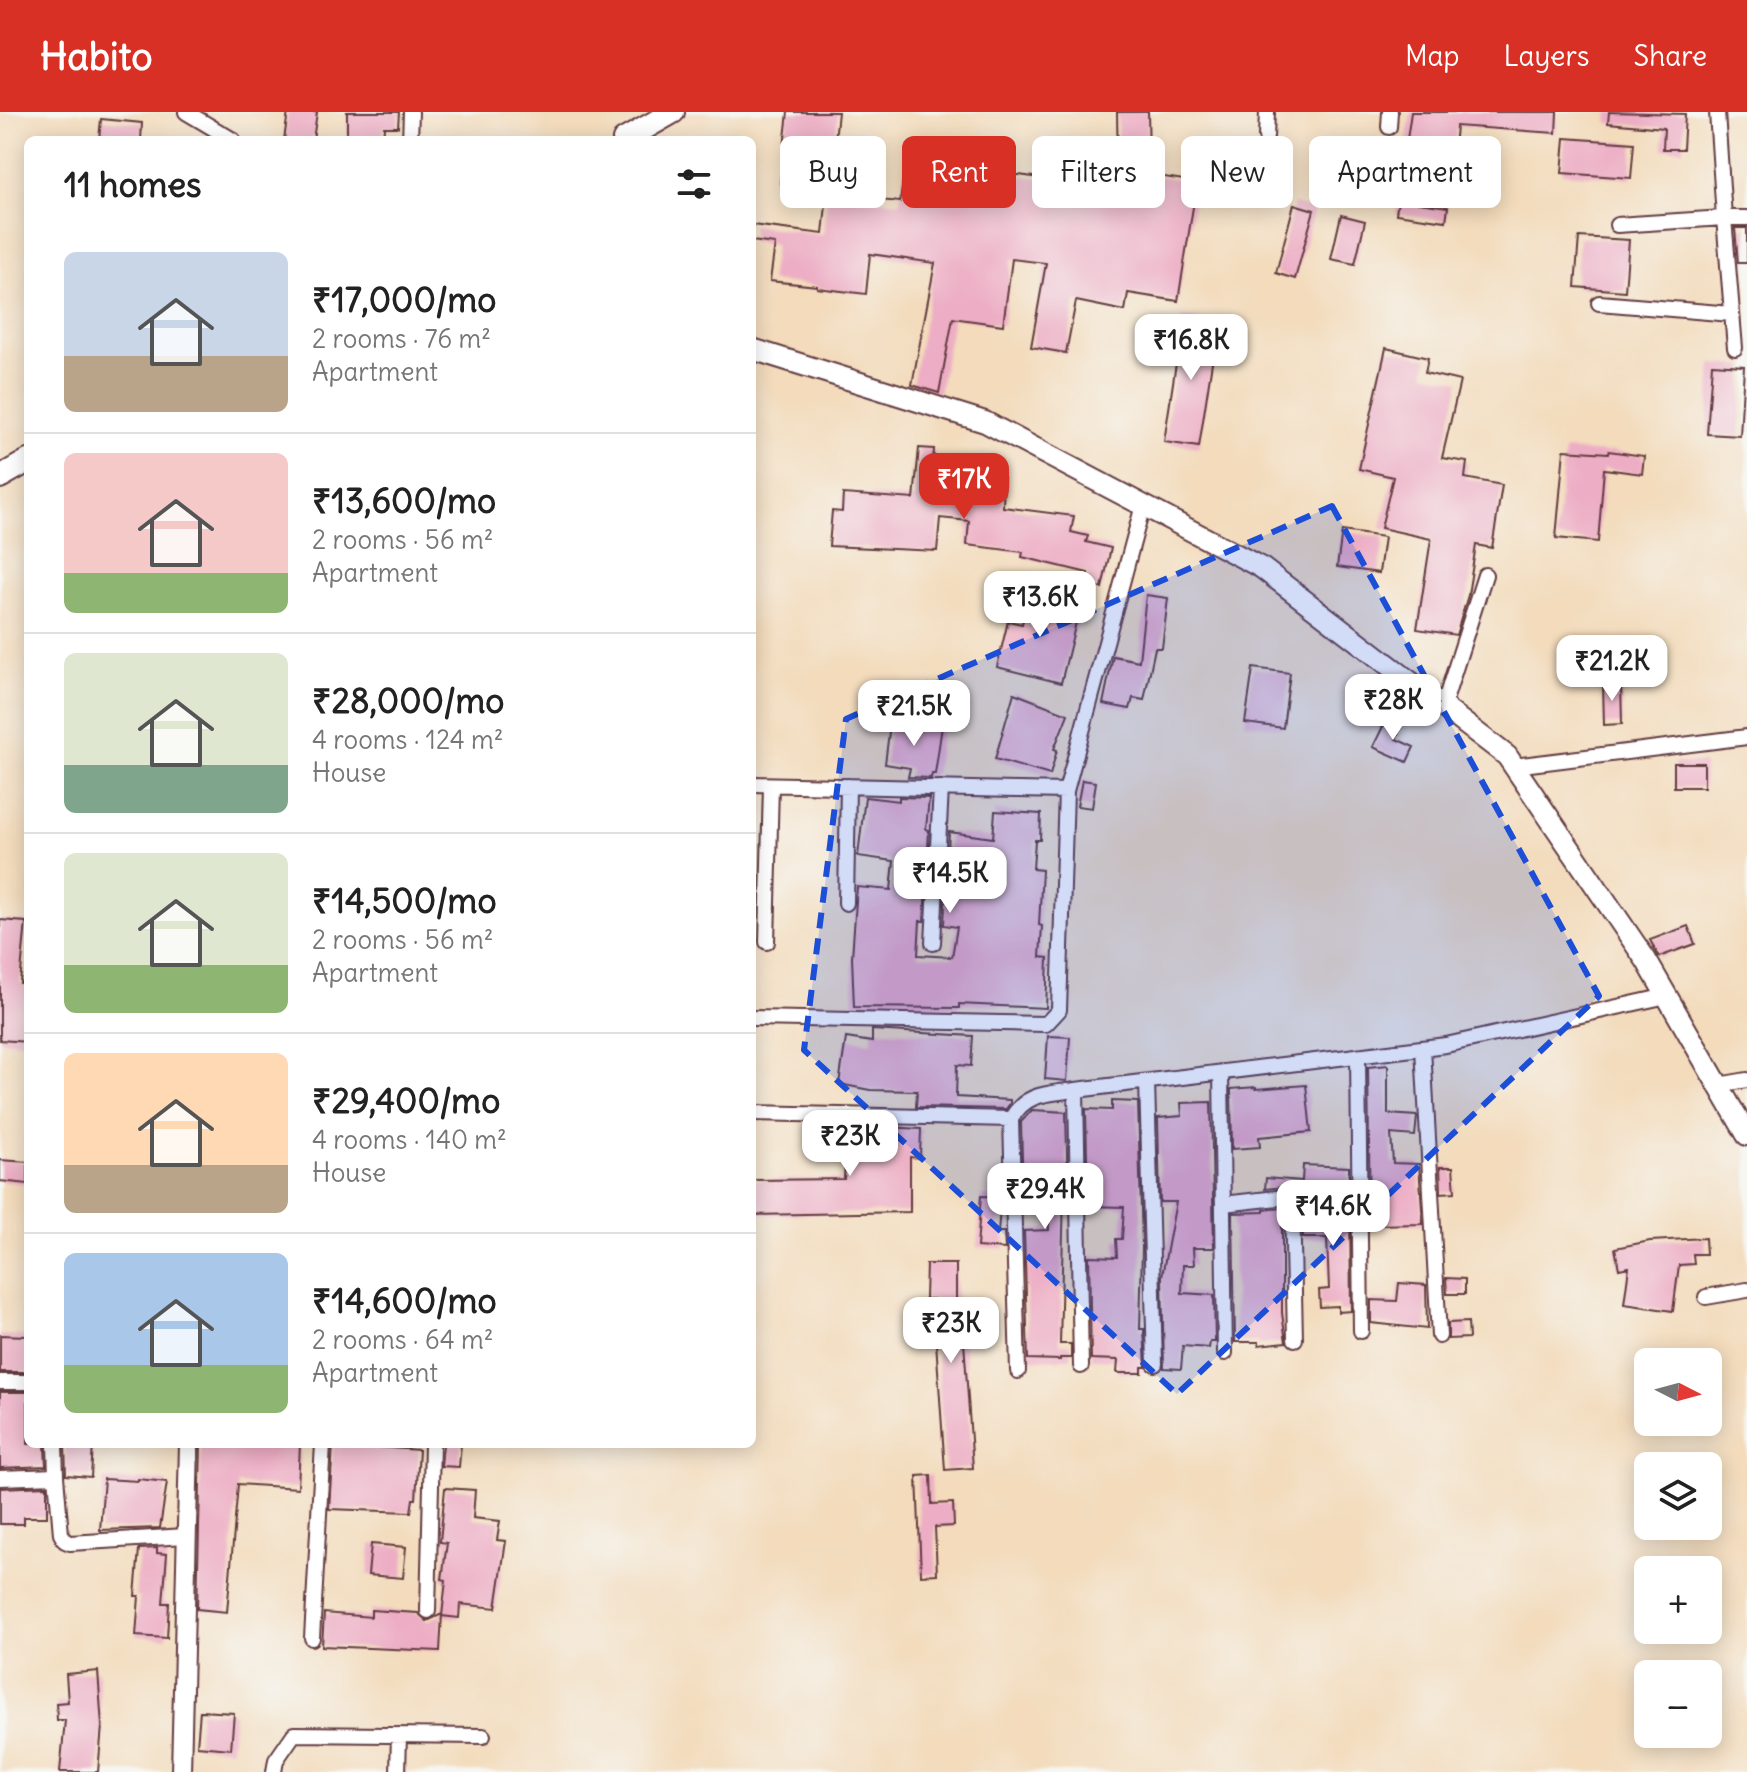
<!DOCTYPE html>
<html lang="en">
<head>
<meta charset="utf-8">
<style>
  :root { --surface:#fff; --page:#f6f6f6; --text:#222; --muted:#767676; --line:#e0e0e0; --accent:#d93025 }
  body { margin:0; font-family:Delius,sans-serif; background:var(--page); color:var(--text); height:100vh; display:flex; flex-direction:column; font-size:30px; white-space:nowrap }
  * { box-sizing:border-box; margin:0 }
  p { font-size:26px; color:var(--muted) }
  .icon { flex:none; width:44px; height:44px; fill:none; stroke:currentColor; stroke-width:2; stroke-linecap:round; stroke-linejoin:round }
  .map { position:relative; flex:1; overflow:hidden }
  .side { position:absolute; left:24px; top:24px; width:732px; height:1312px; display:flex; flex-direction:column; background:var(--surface); border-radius:12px; box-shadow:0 4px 20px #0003 }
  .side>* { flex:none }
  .guide { position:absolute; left:780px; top:24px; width:760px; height:72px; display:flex; gap:16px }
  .needle { width:52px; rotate:96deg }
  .buttons { position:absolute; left:1634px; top:1236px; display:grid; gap:16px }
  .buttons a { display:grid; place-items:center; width:88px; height:88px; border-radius:12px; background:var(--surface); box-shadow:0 4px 20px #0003; font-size:40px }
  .price { position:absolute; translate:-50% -68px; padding:0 18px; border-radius:16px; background:#fff; color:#222; font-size:26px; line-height:52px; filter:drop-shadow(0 2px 4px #0008) }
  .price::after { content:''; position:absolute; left:50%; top:48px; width:24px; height:18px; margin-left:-12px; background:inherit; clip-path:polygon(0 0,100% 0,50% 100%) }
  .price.selected { background:var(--accent); color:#fff }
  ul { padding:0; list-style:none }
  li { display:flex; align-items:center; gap:24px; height:200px; padding:0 40px }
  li+li { border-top:2px solid var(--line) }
  li span { display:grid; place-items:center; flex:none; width:224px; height:160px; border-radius:12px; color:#555 }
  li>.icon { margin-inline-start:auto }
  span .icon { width:96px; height:96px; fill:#fffc; stroke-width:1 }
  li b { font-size:34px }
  h2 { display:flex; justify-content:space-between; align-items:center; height:96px; padding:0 40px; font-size:34px }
  .pill { padding:0 28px; border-radius:12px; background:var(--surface); box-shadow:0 4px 20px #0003; font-size:28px; line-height:72px }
  .pill.selected { background:var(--accent); color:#fff }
  header { display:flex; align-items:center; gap:48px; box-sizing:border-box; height:112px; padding:0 40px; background:var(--accent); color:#fff }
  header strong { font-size:38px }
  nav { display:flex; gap:44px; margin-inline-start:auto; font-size:28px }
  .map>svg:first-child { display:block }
</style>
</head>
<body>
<header>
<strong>Habito</strong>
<nav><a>Map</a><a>Layers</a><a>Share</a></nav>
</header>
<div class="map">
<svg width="1747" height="1660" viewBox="0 0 1747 1660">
  <rect width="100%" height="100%" fill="#f6f6f2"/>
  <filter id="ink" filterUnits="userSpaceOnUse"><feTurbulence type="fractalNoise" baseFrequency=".0125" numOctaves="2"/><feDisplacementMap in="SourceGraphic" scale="16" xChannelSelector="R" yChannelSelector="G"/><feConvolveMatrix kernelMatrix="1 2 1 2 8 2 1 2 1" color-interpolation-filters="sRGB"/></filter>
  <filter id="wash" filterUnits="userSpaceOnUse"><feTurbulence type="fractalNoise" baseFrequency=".006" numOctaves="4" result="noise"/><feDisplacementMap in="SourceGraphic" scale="32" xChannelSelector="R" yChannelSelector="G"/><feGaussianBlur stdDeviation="1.8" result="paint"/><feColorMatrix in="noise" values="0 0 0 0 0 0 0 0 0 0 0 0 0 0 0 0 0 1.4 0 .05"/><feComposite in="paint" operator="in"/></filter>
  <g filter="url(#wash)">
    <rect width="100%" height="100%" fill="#f3dbbc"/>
    <g id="blocks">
      <path fill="#edadc4" d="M288,0h29l-4,28h-29z
        M347,0h52l-1,15h-14l-1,13h-36z
        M788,0h50l-4,37 -9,-1 -4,39 -41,-4z
        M1117,0h31l1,45 6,2 -4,16 46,7 -19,119 -50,-8 -3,18 -49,-10 -10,52 -35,-6 15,-84 -34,-4 -9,66 -50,-7 -14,75 -27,-8 23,-122 -65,-9 -4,40 -49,-6v-2l-47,-5 5,-37 -23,-3v-16l71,9 4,-39 73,7 6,-43 155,22 4,-23 53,10z
        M1411,0h146l-1,21 -100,-7 -2,21 -27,-3 -9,59 30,4 -2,14 -50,-7z
        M1609,0l76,2 -2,35h-20l1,-21 -56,-5z
        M101,7l41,4 -1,17h-42z
        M1565,26l69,5 -3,35 -69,-5z
        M1294,92l20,6 -19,69 -19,-6z
        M1341,103l24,6 -10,43 -24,-5z
        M1735,116h12v35h-9z
        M1579,125l50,3 -4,51 -50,-4z
        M1183,205l35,6 -19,124 -35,-5z
        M1386,236l42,10 -3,15 35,8 -18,77 25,4 -2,16 37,7 -10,63 -16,-3 -8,50 -12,40 -39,-6 14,-90 -50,-11 12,-51 -34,-8z
        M1712,252l32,2 -4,70 -33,-2z
        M919,336l15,1 -1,14 34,4v6l37,4 -1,30 71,9 -3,16 17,4 -2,6 25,6 -9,40 -16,-3 2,-12 -66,-16 1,-5 -56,-7 2,-24 -29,-3 -3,33 -108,-5 3,-35 10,1 1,-18 71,5z
        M1564,338l44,3 1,-2 35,5 -2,18 -38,-5 -6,73 -42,-4z
        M1342,419l42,6 -5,36 -42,-6z
        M1029,482l51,12 -19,77 -64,-16 11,-46 14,3z
        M1146,483l22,3 -6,50h-7l-11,52 -11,-2 -3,11 -27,-5 10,-48 26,5z
        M1253,556l37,5 -7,55 -38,-5z
        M1603,570h18l1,42 -18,1z
        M1014,581l54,21 -14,35 3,1 -7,25 -55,-16z
        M1387,606l15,7 -6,14 18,8 -7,15 -34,-15z
        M916,610l26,4 -7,48h-3l-1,4 -23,-1 2,-9 -25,-4 5,-40 26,3z
        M1674,651h30v24h-30z
        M1082,668l14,2 -4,26 -15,-2z
        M865,685l34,4v-4l30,1 -3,31 3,1 -5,91h-4l-2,34 34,2 5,-30 -13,-2 5,-93 44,6 2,-27 46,3 -1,26h-5l-2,29 9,1 -3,55 3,1 -2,31 8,1 -2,50 -87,-4v4l-105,-1 -2,-50 5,-70 34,3 3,-29 -36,-5z
        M0,808l26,2 -6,61 8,1v58l-28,-2z
        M1688,814l7,18 -36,13 -9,-17z
        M872,918l101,6 -2,30 -14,-1 -1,32 54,3v3l-4,6 -90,-2 1,-16 -47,-1 -31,-6 7,-46 26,4z
        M1048,924l22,1 -3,44 -22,-2z
        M1388,953v49l29,2 -2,20 -24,-2 2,29 26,1 4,60 -53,1 -2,-158z
        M1306,973l5,47 -52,5 1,10 -28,2 -1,-60 25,-2v2z
        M1112,989l26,1 4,146 -2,81h4l2,38h-4v6h-25l1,-13 -27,-1 -2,-103 28,1 -1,-18h6l2,-32 -36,-1 -2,-97 26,1z
        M1211,990l3,146h-21l1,17h-11l-1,28 32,2 1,47h-5l-1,6 -26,-2 -2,23 -17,-1 -2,-92 14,-74h-16l-2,-84 24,-2 -1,-13z
        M1032,998l34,2 2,83h-4l-4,149h11v14h-11v2l-32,-1 -4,-128 25,-1 -1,-38 -25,2 -2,-72z
        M855,1013l66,4 -1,29 -10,-1v55l-158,3v-35l92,-1 2,-33h-13l2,-18 20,1z
        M0,1048l28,2v22l-28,-3z
        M1303,1053l46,2v13l-84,9 1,-11 36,3z
        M1440,1055h13l2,25 -14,1z
        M981,1084l20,1 -3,35h6l1,17 -28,-2z
        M1350,1088l1,111 -13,1v-6l-18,1 -1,-17 10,-1 -2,-51h-24l-1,-33z
        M1282,1096v105l4,29 -27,3v-3h-24l-2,-129 31,-1v-2z
        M1705,1126l1,16h-13l1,10 -15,1 -6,46 -49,-7 5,-37 -10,2 -4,-21 35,-7z
        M926,1152h30v36h5l12,168 -28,2 -12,-171h-8z
        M1446,1166l19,1v15h-18z
        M1399,1171l27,2 1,44 -56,-6v-23l26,1z
        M1468,1210l1,16 -21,1v-16z
        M0,1223l28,1v36h-28z
        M0,1280h28v52h17l1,22 -46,2z
        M65,1332h28l-2,33 -25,-2z
        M201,1332h99l-2,44 -60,-4 -11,128 -30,-3z
        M333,1332l86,6 -3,49h-3l-2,13 -82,-3z
        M443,1332h18l-2,23 -18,-1z
        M931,1363l1,29 21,-1 1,23 -19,1 2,47 -16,1 -4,-99z
        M104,1367l34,2v-2l29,3 -7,46 -60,2z
        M47,1374v31h-23v7h-24v-36z
        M445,1376l30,2 -2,28 27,3 -3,19 9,1 -10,67 -36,-4 -1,14 -17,-2 4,-36 -4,-1 5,-36 -7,-1z
        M371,1432l35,3 -3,31 -35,-3z
        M157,1436v5l10,1 -4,49h6l-2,35 -31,-2 3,-40h-4l4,-47z
        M371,1498l47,3 9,8 15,-7 -2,37 -118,-5 2,-33 47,4z
        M98,1559l4,55 -4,46h-38l5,-52h-8l-1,-17 12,-1 -2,-28z
        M200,1599l34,2 -3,36 -34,-3z"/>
    </g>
  </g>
  <g filter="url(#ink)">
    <use href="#blocks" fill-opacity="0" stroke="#633b41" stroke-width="2"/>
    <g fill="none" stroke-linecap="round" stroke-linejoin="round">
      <defs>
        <path id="minor" d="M186,0l47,28
          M1717,0l7,106h23
          M1389,15l1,-15
          M1266,25l1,-25
          M410,28l1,-28
          M1617,113l107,-7 11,130
          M1599,191l133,11
          M1443,595l42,-132
          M1514,654l233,-29
          M752,672l314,7 77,-286
          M846,791l2,-117
          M767,830l4,-157
          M933,831l8,-155
          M752,906l294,6 13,-14 7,-219
          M1423,936l16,288
          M1358,944l3,275
          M1221,961l4,280
          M1147,970l8,282
          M1718,973l29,-5
          M1076,978l5,276
          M752,1001l259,6
          M1292,1085l3,142
          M1223,1092l137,-15
          M1706,1185l41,-7
          M1018,1259l-7,-252c15,-27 37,-25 65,-29l370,-45 221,-49
          M0,1270h28
          M56,1364l5,58 4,7 5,2 116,-7
          M0,1366l56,-2 -1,-32
          M428,1499l4,-167
          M312,1526l11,-194
          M274,1660l2,-12 18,-26 189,2
          M398,1660l1,-37"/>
        <path id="tertiary" d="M181,1660l8,-328"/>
        <path id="secondary" d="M752,237l233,73 277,146 245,188 139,204 101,175"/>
        <path id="primary" d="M624,28l49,-28
          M0,365l28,-16"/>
      </defs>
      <use href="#minor" stroke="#633b41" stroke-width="18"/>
      <use href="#tertiary" stroke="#633b41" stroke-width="22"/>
      <use href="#secondary" stroke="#633b41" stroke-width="24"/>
      <use href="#primary" stroke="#633b41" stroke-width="26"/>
      <use href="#minor" stroke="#fff" stroke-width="14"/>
      <use href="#tertiary" stroke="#fff" stroke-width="18"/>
      <use href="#secondary" stroke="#fff" stroke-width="20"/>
      <use href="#primary" stroke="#fff" stroke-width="22"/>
    </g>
  </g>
  <path fill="#1d4ed8" fill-opacity="0.2" stroke="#1d4ed8" stroke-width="6" stroke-dasharray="16 10" stroke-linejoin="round" d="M1332,394l267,490 -422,398 -373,-344 42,-331z"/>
</svg>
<div class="buttons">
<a><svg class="needle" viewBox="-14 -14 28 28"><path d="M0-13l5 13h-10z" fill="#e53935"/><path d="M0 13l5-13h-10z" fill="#767676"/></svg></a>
<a><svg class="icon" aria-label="layers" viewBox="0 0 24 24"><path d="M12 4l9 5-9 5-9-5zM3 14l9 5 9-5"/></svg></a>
<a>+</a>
<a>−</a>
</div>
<b class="price" style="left:1191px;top:270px">₹16.8K</b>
<b class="price selected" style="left:964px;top:409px">₹17K</b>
<b class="price" style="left:1040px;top:527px">₹13.6K</b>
<b class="price" style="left:1612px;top:591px">₹21.2K</b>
<b class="price" style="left:1393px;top:630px">₹28K</b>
<b class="price" style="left:914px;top:636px">₹21.5K</b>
<b class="price" style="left:950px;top:803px">₹14.5K</b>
<b class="price" style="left:850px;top:1066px">₹23K</b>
<b class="price" style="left:1045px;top:1119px">₹29.4K</b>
<b class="price" style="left:1333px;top:1136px">₹14.6K</b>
<b class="price" style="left:951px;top:1253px">₹23K</b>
<div class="guide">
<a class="pill">Buy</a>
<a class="pill selected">Rent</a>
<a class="pill">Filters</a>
<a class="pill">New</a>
<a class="pill">Apartment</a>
</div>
<section class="side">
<h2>11 homes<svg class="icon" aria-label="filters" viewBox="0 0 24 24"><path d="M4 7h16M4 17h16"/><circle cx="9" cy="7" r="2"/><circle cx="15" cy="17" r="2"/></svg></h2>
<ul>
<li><span style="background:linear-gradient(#c9d6e8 65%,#b9a48a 0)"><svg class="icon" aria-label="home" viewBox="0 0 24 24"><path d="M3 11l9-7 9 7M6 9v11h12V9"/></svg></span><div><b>₹17,000/mo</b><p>2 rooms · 76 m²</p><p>Apartment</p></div></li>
<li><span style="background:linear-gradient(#f6c9c9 75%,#8fb573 0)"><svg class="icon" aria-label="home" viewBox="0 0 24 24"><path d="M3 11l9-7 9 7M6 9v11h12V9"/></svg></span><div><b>₹13,600/mo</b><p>2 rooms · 56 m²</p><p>Apartment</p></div></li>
<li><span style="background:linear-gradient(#dfe7d0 70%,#7fa58c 0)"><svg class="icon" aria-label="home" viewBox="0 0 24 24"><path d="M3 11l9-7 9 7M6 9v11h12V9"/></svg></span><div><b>₹28,000/mo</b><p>4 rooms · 124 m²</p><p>House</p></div></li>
<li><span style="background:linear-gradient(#dfe7d0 70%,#8fb573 0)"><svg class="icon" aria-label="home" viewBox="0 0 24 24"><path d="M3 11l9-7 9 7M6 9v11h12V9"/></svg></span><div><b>₹14,500/mo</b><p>2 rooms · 56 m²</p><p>Apartment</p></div></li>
<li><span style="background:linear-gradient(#ffd9b3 70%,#b9a48a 0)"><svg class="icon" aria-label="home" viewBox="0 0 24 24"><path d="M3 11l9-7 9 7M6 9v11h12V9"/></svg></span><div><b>₹29,400/mo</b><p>4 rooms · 140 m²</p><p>House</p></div></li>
<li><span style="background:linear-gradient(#a9c7e8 70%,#8fb573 0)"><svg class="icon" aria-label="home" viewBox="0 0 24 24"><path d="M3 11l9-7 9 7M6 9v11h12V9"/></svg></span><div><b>₹14,600/mo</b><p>2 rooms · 64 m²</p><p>Apartment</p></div></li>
</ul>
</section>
</div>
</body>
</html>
